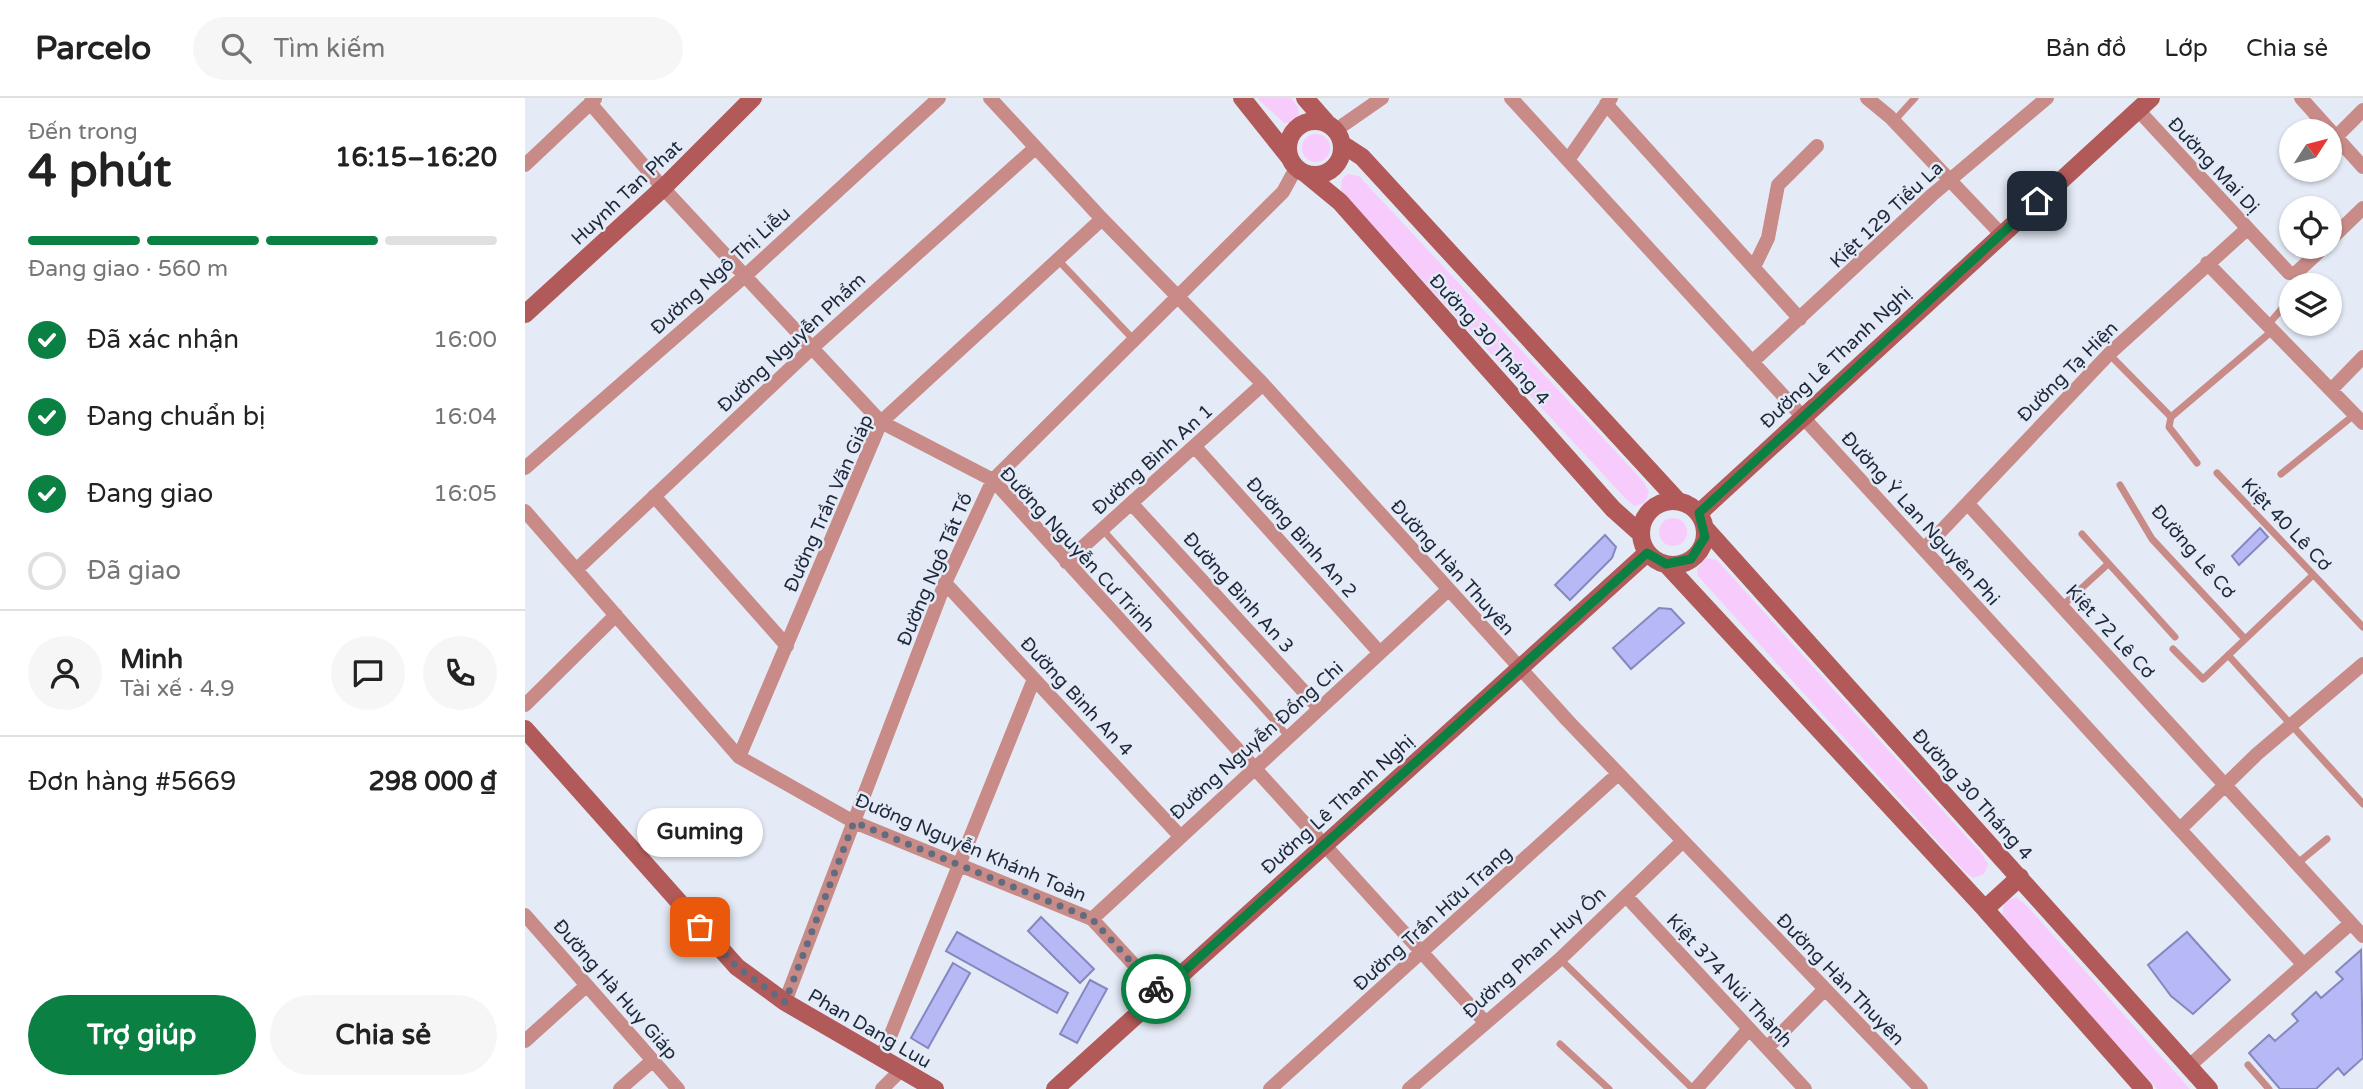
<!DOCTYPE html>
<html lang="vi">
<meta charset="utf-8">
<style>
body{margin:0;font-family:"Varela Round",sans-serif;background:#f6f6f6;color:#222;height:100vh;display:flex;flex-direction:column;font-size:26px;white-space:nowrap}
*{box-sizing:border-box;margin:0}
p{font-size:23px;color:#767676}
.icon{flex:none;width:38px;height:38px;fill:none;stroke:currentColor;stroke-width:2;stroke-linecap:round;stroke-linejoin:round}
.map{position:relative;flex:1;overflow:hidden}
.side{display:flex;flex-direction:column;background:#fff;width:525px}
.side>*{flex:none}
.needle{width:46px;rotate:54deg}
.tools{position:absolute;left:1754px;top:21px;display:grid;gap:14px}
.tools a{display:grid;place-items:center;width:63px;height:63px;border-radius:50%;background:#fff;box-shadow:0 2px 5px #0004;font-size:35px}
.pin{position:absolute;display:grid;place-items:center;width:60px;height:60px;color:#fff;margin:-30px;border-radius:14px;box-shadow:0 4px 10px #0006}
.courier{position:absolute;display:grid;place-items:center;width:70px;height:70px;margin:-35px;border:5px solid #0b8043;border-radius:50%;background:#fff;color:#222;box-shadow:0 2px 9px #0007}
.bubble{position:absolute;height:49px;border-radius:24px;background:#fff;box-shadow:0 2px 5px #0004;font-size:23px;font-weight:700;line-height:49px;text-align:center}
.headline em{font-style:normal;font-weight:700}
.headline div{display:flex;flex-direction:column-reverse}
.headline{display:flex;align-items:center;justify-content:space-between;height:119px;padding:0 28px}
h1{font-size:46px;font-weight:700;line-height:52px}
.bar{display:grid;grid-template-columns:repeat(4,1fr);gap:10px 7px;align-content:center;height:84px;padding:0 28px}
.bar i{height:9px;border-radius:5px;background:#e0e0e0}
.bar .current{background:#0b8043}
.bar p{grid-column:span 4}
.line{display:flex;align-items:center;gap:18px;padding:0 28px;border-top:2px solid #e0e0e0}
.line div{flex:1}
.round{display:grid;place-items:center;flex:none;width:74px;height:74px;border-radius:37px;background:#f6f6f6}
ol{padding:0 28px;list-style:none}
li{display:flex;align-items:center;gap:21px;height:77px}
li p{margin-inline-start:auto}
li .icon{padding:7px;border-radius:50%;background:#0b8043;color:#fff;stroke-width:4}
li:last-child{color:#767676}
li i{width:38px;height:38px;border:4px solid #e0e0e0;border-radius:50%}
.button{display:flex;gap:14px;margin-top:auto;padding:14px 28px}
.button a{flex:1;height:80px;border-radius:42px;background:#0b8043;color:#fff;font-size:28px;font-weight:700;line-height:80px;text-align:center}
.button a+a{background:#f6f6f6;color:#222}
header{display:flex;align-items:center;gap:42px;box-sizing:border-box;height:98px;padding:0 35px;background:#fff;border-bottom:2px solid #e0e0e0}
header strong{font-size:33px}
nav{display:flex;gap:38px;margin-inline-start:auto;font-size:24px}
.search{width:490px;height:63px;background:#f6f6f6;display:flex;align-items:center;gap:18px;box-sizing:border-box;padding:0 24px;border-radius:38px;color:#767676;font-size:26px}
main{display:flex;flex:1;min-height:0}
.map>svg:first-child{display:block}
.green{fill:#f7ccfd}
.building{fill:#b6b9f5;stroke:#8587bf;stroke-width:2}
.lines{fill:none;stroke-linecap:round;stroke-linejoin:round}
.lane{stroke:#c88b88;stroke-width:7}
.street{stroke:#c88b88;stroke-width:14}
.secondary{stroke:#b25a59;stroke-width:18}
.done{stroke:#636c7e;stroke-width:7;stroke-dasharray:0 12.6}
.route{stroke:#0b8043;stroke-width:9}
.labels{text-anchor:middle;stroke-width:5;stroke-linejoin:round;paint-order:stroke}
.street-label{font-size:19px;fill:#1d283d;stroke:#e4ebf6}
</style>
<header>
<strong>Parcelo</strong>
<div class="search"><svg class="icon" aria-label="search" viewBox="0 0 24 24"><circle cx="10" cy="10" r="6"/><path d="M15 15l6 6"/></svg>Tìm kiếm</div>
<nav><a>Bản đồ</a><a>Lớp</a><a>Chia sẻ</a></nav>
</header>
<main>
<section class="side">
<div class="headline"><div><h1>4 phút</h1><p>Đến trong</p></div><em>16:15–16:20</em></div>
<div class="bar"><i class="current"></i><i class="current"></i><i class="current"></i><i></i><p>Đang giao · 560 m</p></div>
<ol>
<li><svg class="icon" aria-label="check" viewBox="0 0 24 24"><path d="M5 12l5 5 9-10"/></svg>Đã xác nhận<p>16:00</p></li>
<li><svg class="icon" aria-label="check" viewBox="0 0 24 24"><path d="M5 12l5 5 9-10"/></svg>Đang chuẩn bị<p>16:04</p></li>
<li><svg class="icon" aria-label="check" viewBox="0 0 24 24"><path d="M5 12l5 5 9-10"/></svg>Đang giao<p>16:05</p></li>
<li><i></i>Đã giao</li>
</ol>
<div class="line" style="height:126px"><a class="round"><svg class="icon" aria-label="person" viewBox="0 0 24 24"><circle cx="12" cy="8" r="4"/><path d="M4 21q1-7 8-7t8 7"/></svg></a><div><b>Minh</b><p>Tài xế · 4.9</p></div><a class="round"><svg class="icon" aria-label="chat" viewBox="0 0 24 24"><path d="M4 5h16v11H9l-5 4z"/></svg></a><a class="round"><svg class="icon" aria-label="phone" viewBox="0 0 24 24"><path d="M5 4h4l2 5-3 2q2 4 5 5l2-3 5 2v4C11 20 4 13 5 4z"/></svg></a></div>
<div class="line" style="height:91px"><div>Đơn hàng #5669</div><b>298 000 ₫</b></div>
<div class="button"><a>Trợ giúp</a><a>Chia sẻ</a></div>
</section>
<div class="map">
<svg width="1838" height="991" viewBox="0 0 1838 991">
<rect width="100%" height="100%" fill="#e4ebf6"/>
<path class="green" d="M732 0H766L773 9 774 18 765 25H759Z
M777 50a14 14 0 1 1 28 0a14 14 0 1 1-28 0Z
M823 76 834 78 1118 383 1124 394 1120 405 1109 408 1102 402 816 94 817 81Z
M1134 434a14 14 0 1 1 28 0a14 14 0 1 1-28 0Z
M1181 460 1192 462 1199 470 1456 755 1463 766 1459 776 1448 780 1440 774 1173 478 1172 471Z
M1491 799 1503 809 1665 991H1632L1477 818 1479 804Z"/>
<path class="building" d="M1735 430 1743 439 1714 467 1707 458Z
M1080 437 1091 449 1087 460 1045 502 1030 487Z
M1134 510 1146 511 1159 525 1106 571 1088 550Z
M516 819 569 871 555 885 503 833Z
M432 834 543 895 532 915 421 853Z
M1662 834 1705 882 1668 916 1646 898 1623 867Z
M1836 852 1838 960 1819 977 1813 970 1791 991H1755L1724 955 1744 937 1750 943 1773 923 1767 916 1791 894 1796 900 1818 881 1811 874Z
M428 865 445 875 403 950 386 940Z
M565 882 582 891 552 945 535 936Z"/>
<g class="lines">
<path class="lane" d="M1369 23 1390 0
M533 162 608 241
M1771 187V175
M1742 228 1766 200
M1584 256 1646 319 1644 329 1672 365
M1646 319 1747 233
M1692 375 1838 529
M1756 376 1829 317
M1595 387 1627 441 1720 541
M577 431 763 638
M1557 436 1650 539
M1537 508 1583 466
M1648 551 1678 581 1788 477
M1703 557 1838 706
M1774 764 1802 741
M1035 861 1168 991
M1035 946 1084 991
M1723 967 1744 991"/>
<path class="street" d="M465 0 577 121 738 286 1043 623 1396 991
M986 0 1778 866
M1342 0 1365 19 1476 136
M1776 0 1838 69
M65 5 138 90 356 324 468 382 960 924
M1081 6 1275 221
M1613 12 1764 175H1771L1799 149
M811 32 857 0
M1811 39 1838 12
M1043 62 1086 0
M0 67 70 1
M1804 143 1838 110
M1682 165 1838 325
M1229 169 1243 140 1253 87 1292 48
M1227 264 1407 97 1522 0
M1806 292 1838 259
M670 349 855 555
M0 370 221 177 414 0
M129 398 262 548
M606 405 794 610
M1443 406 1838 838
M0 413 214 659 329 724 567 821 635 895
M1399 451 1584 256 1722 131
M541 464 738 286
M52 471 288 249 510 50
M420 485 655 738
M0 607 91 517
M214 659 356 324 577 121
M1655 731 1732 656 1838 566
M1101 798 1280 991
M0 817 153 991
M567 821 923 492
M260 904 420 485 468 382 758 94 771 70
M0 943 61 888
M1242 950 1299 892
M356 961 509 581
M1664 968 1826 825
M95 991 127 963
M357 991 375 973
M745 991 1093 676
M884 991 1035 861 1157 744
M1171 991 1224 931"/>
<path class="secondary" d="M717 0 764 59
M780 0 801 24
M763 50a27 27 0 1 1 54 0a27 27 0 1 1-54 0Z
M817 46 837 59 1153 403
M781 76 815 104 1088 411 1116 436
M0 216 138 90 228 0
M1116 435a32 32 0 1 1 64 0a32 32 0 1 1-64 0Z
M1174 415 1626 0
M1180 430 1684 991
M1141 466 1460 811 1619 991
M0 631 212 869 260 904 410 991
M1460 811 1495 779
M530 991 1122 455"/>
</g>
<g class="lines">
<path class="done" d="M175 829 212 869 260 904 329 724 567 821 631 891"/>
<path class="route" d="M631 891 635 895 1122 455 1141 466 1166 461 1180 439 1174 415 1512 103"/>
</g>
<g class="labels">
<g class="street-label">
<text transform="translate(1689 67) rotate(47)" y="7">Đường Mai Dị</text>
<text transform="translate(101 94) rotate(-43)" y="7">Huynh Tan Phat</text>
<text transform="translate(1361 116) rotate(-43)" y="7">Kiệt 129 Tiểu La</text>
<text transform="translate(195 172) rotate(-42)" y="7">Đường Ngô Thị Liễu</text>
<text transform="translate(965 241) rotate(48)" y="7">Đường 30 Tháng 4</text>
<text transform="translate(266 244) rotate(-43)" y="7">Đường Nguyễn Phẩm</text>
<text transform="translate(1310 259) rotate(-43)" y="7">Đường Lê Thanh Nghị</text>
<text transform="translate(1542 273) rotate(-45)" y="7">Đường Tạ Hiện</text>
<text transform="translate(627 361) rotate(-42)" y="7">Đường Bình An 1</text>
<text transform="translate(303 405) rotate(-66)" y="7">Đường Trần Văn Giáp</text>
<text transform="translate(1396 420) rotate(48)" y="7">Đường Ỷ Lan Nguyên Phi</text>
<text transform="translate(1762 426) rotate(46)" y="7">Kiệt 40 Lê Cơ</text>
<text transform="translate(777 439) rotate(48)" y="7">Đường Bình An 2</text>
<text transform="translate(553 451) rotate(47)" y="7">Đường Nguyễn Cư Trinh</text>
<text transform="translate(1669 453) rotate(49)" y="7">Đường Lê Cơ</text>
<text transform="translate(928 469) rotate(48)" y="7">Đường Hàn Thuyên</text>
<text transform="translate(409 471) rotate(-67)" y="7">Đường Ngô Tất Tố</text>
<text transform="translate(714 494) rotate(48)" y="7">Đường Bình An 3</text>
<text transform="translate(1586 533) rotate(47)" y="7">Kiệt 72 Lê Cơ</text>
<text transform="translate(552 598) rotate(47)" y="7">Đường Bình An 4</text>
<text transform="translate(731 642) rotate(-42)" y="7">Đường Nguyễn Đổng Chi</text>
<text transform="translate(1448 696) rotate(48)" y="7">Đường 30 Tháng 4</text>
<text transform="translate(812 706) rotate(-42)" y="7">Đường Lê Thanh Nghị</text>
<text transform="translate(446 749) rotate(23)" y="7">Đường Nguyễn Khánh Toàn</text>
<text transform="translate(907 820) rotate(-42)" y="7">Đường Trần Hữu Trang</text>
<text transform="translate(1009 854) rotate(-42)" y="7">Đường Phan Huy Ôn</text>
<text transform="translate(1316 881) rotate(46)" y="7">Đường Hàn Thuyên</text>
<text transform="translate(1205 882) rotate(47)" y="7">Kiệt 374 Núi Thành</text>
<text transform="translate(91 891) rotate(49)" y="7">Đường Hà Huy Giáp</text>
<text transform="translate(345 930) rotate(30)" y="7">Phan Dang Luu</text>
</g>
</g>
</svg>
<div class="tools">
<a><svg class="needle" viewBox="-14 -14 28 28"><path d="M0-13l5 13h-10z" fill="#e53935"/><path d="M0 13l5-13h-10z" fill="#767676"/></svg></a>
<a><svg class="icon" aria-label="locate" viewBox="0 0 24 24"><circle cx="12" cy="12" r="6"/><path d="M12 2v4M12 18v4M2 12h4M18 12h4"/></svg></a>
<a><svg class="icon" aria-label="layers" viewBox="0 0 24 24"><path d="M12 4l9 5-9 5-9-5zM3 14l9 5 9-5"/></svg></a>
</div>
<div class="pin" style="left:175px;top:829px;background:#ea580c"><svg class="icon" aria-label="bag" viewBox="0 0 24 24"><path d="M5 8h14l-1 12H6zM9 8a3 3 0 0 1 6 0"/></svg></div>
<div class="pin" style="left:1512px;top:103px;background:#1f2937"><svg class="icon" aria-label="home" viewBox="0 0 24 24"><path d="M3 11l9-7 9 7M6 9v11h12V9"/></svg></div>
<div class="courier" style="left:631px;top:891px"><svg class="icon" aria-label="bike" viewBox="0 0 24 24"><circle cx="6" cy="16" r="4"/><circle cx="18" cy="16" r="4"/><path d="M6 16l4-8h5l3 8M10 8l3 8H6M13 5h3"/></svg></div>
<div class="bubble" style="left:112px;top:710px;width:126px">Guming</div>
</div>
</main>
